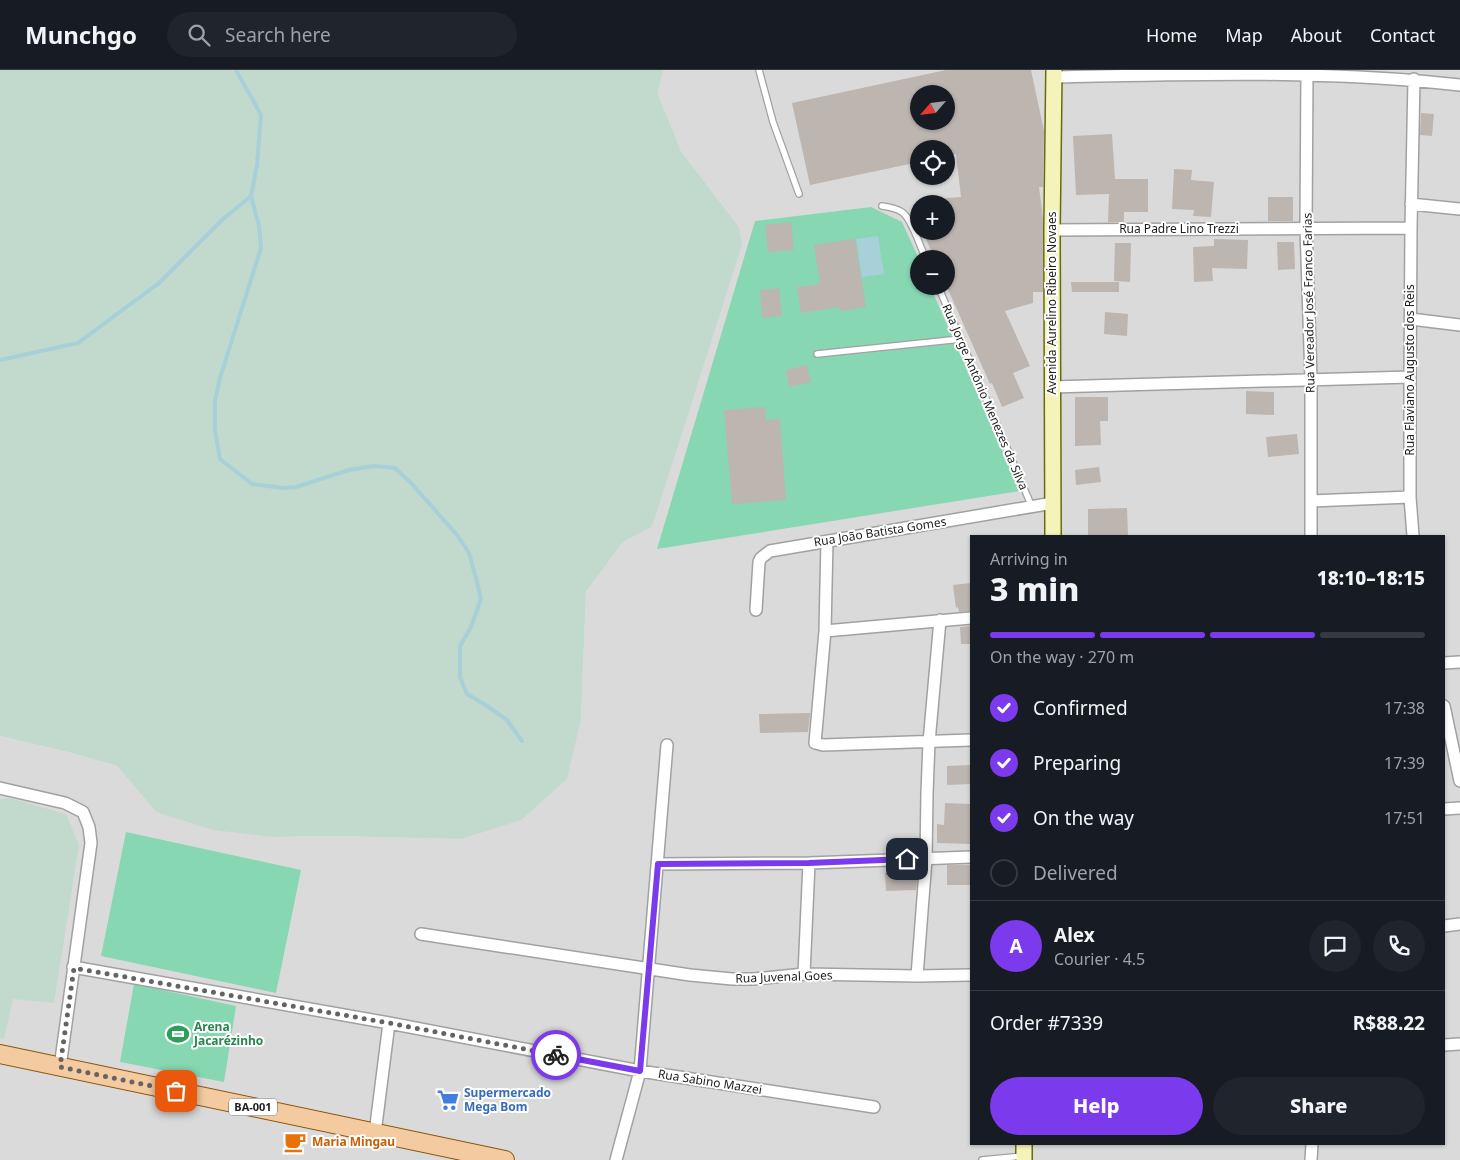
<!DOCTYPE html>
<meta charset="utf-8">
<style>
body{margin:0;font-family:"Noto Sans",sans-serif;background:#20242c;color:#f1f3f6;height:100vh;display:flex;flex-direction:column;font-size:19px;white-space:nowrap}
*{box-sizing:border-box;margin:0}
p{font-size:16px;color:#9ea1a6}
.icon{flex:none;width:28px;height:28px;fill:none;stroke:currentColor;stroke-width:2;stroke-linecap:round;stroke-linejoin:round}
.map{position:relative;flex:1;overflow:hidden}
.sheet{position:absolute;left:970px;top:465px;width:475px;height:610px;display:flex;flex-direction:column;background:#171b24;border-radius:0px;box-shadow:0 1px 4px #0004}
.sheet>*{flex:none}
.needle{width:32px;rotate:242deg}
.fabs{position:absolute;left:910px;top:15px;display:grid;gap:10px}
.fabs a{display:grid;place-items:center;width:45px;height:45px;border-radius:50%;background:#171b24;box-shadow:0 1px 4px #0004;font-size:25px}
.pin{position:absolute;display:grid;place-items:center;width:42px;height:42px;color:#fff;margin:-21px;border-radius:10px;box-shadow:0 2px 8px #0006}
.courier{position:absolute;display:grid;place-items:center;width:50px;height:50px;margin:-25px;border:4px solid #7c3aed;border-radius:50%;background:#fff;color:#222;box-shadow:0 1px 6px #0007}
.summary em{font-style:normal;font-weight:800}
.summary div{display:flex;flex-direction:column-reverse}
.summary{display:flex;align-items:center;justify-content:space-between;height:85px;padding:0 20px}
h1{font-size:32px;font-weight:800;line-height:38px}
.bar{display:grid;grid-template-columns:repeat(4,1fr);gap:8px 5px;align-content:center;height:60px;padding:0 20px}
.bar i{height:6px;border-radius:4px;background:#363941}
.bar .current{background:#7c3aed}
.bar p{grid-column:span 4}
.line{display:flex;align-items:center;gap:12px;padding:0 20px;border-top:1px solid #363941}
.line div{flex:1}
.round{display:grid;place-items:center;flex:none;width:52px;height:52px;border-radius:26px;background:#20242c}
ol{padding:0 20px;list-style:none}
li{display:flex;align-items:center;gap:15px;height:55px}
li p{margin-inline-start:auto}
li .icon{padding:5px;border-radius:50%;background:#7c3aed;color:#fff;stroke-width:4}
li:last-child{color:#9ea1a6}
li i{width:28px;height:28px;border:2px solid #363941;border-radius:50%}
.action{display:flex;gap:10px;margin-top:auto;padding:10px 20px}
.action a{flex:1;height:58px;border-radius:30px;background:#7c3aed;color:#fff;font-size:20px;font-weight:800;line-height:58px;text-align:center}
.action a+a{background:#20242c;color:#f1f3f6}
header{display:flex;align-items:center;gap:30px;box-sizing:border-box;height:70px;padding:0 25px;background:#171b24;border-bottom:1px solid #363941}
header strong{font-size:24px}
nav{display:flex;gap:28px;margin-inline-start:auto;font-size:18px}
.search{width:350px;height:45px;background:#20242c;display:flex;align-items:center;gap:12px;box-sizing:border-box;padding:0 18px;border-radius:28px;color:#9ea1a6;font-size:19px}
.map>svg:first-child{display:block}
.residential{fill:#dbdada;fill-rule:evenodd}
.wetland{fill:#c1dacd}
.pitch{fill:#87d7b2}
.water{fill:#a7d0d8}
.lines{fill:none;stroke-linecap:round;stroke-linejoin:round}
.stream{stroke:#a7d0d8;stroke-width:4}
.building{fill:#bdb5b0;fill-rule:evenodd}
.lane-casing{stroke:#a1a1a1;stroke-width:8}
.street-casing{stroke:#a1a1a1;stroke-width:14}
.secondary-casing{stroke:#686b0d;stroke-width:18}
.primary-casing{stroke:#8a560b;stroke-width:20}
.lane{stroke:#fff;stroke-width:5.5}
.street{stroke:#fff;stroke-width:11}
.secondary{stroke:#f4f3ba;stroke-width:15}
.primary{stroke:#f4caa1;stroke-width:18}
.done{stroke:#666462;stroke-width:5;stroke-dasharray:0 9}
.route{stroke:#7c3aed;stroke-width:6}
.labels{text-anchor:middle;stroke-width:4;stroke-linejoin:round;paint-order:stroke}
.shield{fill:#fff;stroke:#616161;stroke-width:1}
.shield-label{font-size:11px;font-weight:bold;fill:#1d1d1d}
.street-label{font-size:12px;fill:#1d1d1d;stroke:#fff}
.leisure-label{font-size:12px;font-weight:bold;fill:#27864d;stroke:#fff;text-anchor:start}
.shop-label{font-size:12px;font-weight:bold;fill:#366cbe;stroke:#fff;text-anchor:start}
.food-label{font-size:12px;font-weight:bold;fill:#c56008;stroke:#fff;text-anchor:start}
</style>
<header>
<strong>Munchgo</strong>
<div class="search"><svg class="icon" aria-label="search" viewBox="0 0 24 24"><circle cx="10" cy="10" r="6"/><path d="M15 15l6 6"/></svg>Search here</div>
<nav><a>Home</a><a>Map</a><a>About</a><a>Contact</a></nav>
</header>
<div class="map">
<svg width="1460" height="1090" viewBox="0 0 1460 1090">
<rect width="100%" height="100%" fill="#ede9e3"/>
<path class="residential" d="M663 0H1460V1090H0V666L68 682 117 696 156 742 272 767 333 766 461 769 581 649 586 522 623 472 652 457 739 157 681 81 658 24ZM919 24H946V51H919ZM919 79H946V106H919ZM919 134H946V161H919ZM919 189H946V216H919ZM971 466H1444V1074H971Z"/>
<path class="wetland" d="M0 0H663L658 24 681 81 739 157 742 175 652 457 623 472 586 522 581 649 567 709 521 750 461 769 333 766 272 767 213 760 156 742 117 696 68 682 0 666Z
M9 728 66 744 79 775 54 933 13 929 4 969 0 968V729Z"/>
<path class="pitch" d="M871 137 902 152 919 189V216H930L1020 421 657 479 755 151Z
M126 762 301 800 276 923 101 886Z
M134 914 236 936 224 1012 120 992Z"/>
<path class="water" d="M878 166 884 204 862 207 856 169Z"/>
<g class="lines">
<path class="stream" d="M251 126 259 156 261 178 220 308 215 331V360L220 389 252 414 283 418 296 417 349 400 374 396 395 398 411 413 457 465 469 483 476 508 481 529 471 557 460 576V607L467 624 487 636 507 650 522 671
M0 290 78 273 159 213 222 150 251 126 257 95 261 45 236 0"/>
</g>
<path class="building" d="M946 0H1031L1044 61 1043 117H1039L1043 148V222H1033V233L1005 241 1030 296 1013 303 1024 328 1002 337 992 313 990 314 946 215V189H935L922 161H946V128L961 127 956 84 946 86V79H919V92L810 115 792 33ZM919 24H946V51H919Z
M1421 43 1434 44 1432 66 1420 65Z
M1112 64 1115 109H1148V142H1124V152H1108L1109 124 1076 125 1073 66Z
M1174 99 1192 100 1191 110 1214 112 1211 147 1193 146 1194 140 1172 139Z
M1268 127H1293V151H1268Z
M791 152 794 180 768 182 765 155Z
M855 169 866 237 840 241 839 237 801 243 797 217 820 214 814 175Z
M1214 169 1248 170 1247 199 1212 198 1213 211 1194 212 1193 177 1214 176Z
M1277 172H1294L1295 199 1278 200Z
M1115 173H1131L1130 212 1114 211Z
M1071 212H1119V222H1072Z
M779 218 782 246 762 248 760 220Z
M1105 242 1128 244 1127 266 1104 264Z
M807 295 811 312 789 317 786 300Z
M1246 321 1274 322V345L1246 344Z
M1075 327H1108V351H1100L1101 375 1075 376Z
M765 337 766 350 780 349 786 430 732 434 724 340Z
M1297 364 1299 384 1268 387 1266 367Z
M1099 397 1101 412 1076 415 1075 400Z
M1127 438 1128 466H1088V439Z
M971 513V541L959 542 958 537 956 538 953 515Z
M971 556V574H961L960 557Z
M810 643 808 662 760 663 759 644Z
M971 695V714L947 715V696Z
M945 733 971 734V774L937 773V754L944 755Z
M947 795H971V815H947Z
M918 801 916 820 886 821 885 803Z"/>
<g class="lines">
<g class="lane-casing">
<path id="lane" d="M759 0 773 52 799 124
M882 136C889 137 896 138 902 142 912 149 920 177 926 189
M938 216 1032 437
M817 284 961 269
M982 1090 1022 1086"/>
</g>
<g class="street-casing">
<path id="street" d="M1307 0 1306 158 1311 309V466
M1054 7C1189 4 1325 0 1460 15
M1411 134 1460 139
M1052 160 1411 158
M1411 249 1460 255
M1052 317 1410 307
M1311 431 1410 427
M1413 466 1410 427V307L1411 158 1414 9
M827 471 825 561 815 673 823 675 971 670
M756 540 759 492 761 488 770 481 1053 433
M825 561 971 548
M1444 593 1460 592
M1444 636 1460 711
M0 718 65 733 83 742 89 757 91 773 60 997
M1444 739 1460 738
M658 794 809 793 971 787
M1444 856 1460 854
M421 864 690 905 732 909H754L804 904 917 906 971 905
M73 897 389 953 640 1001 874 1037
M804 904 809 793
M917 906 926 789 927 723 929 672 940 550
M1444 975 1460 974
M375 1063 389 953
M616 1090 640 1001 667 675
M1311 1090 1312 1074"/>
</g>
<g class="secondary-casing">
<path id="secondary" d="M1053 466 1052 160 1054 0
M1024 1090V1074"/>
</g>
<g class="primary-casing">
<path id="primary" d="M0 984 505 1090"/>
</g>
<use href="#lane" class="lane"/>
<use href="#street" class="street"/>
<use href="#secondary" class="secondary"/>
<use href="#primary" class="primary"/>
</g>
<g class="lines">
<path class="done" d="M176 1021 60 997 74 898 389 953 556 985"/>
<path class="route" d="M556 985 640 1001 658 794 809 793 907 789"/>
</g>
<defs>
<g id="stadium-bare" transform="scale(1.725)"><path d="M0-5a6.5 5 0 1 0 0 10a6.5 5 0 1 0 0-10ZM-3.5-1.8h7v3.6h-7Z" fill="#2e9e5b" stroke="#fff" stroke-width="2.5" paint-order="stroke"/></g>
<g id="supermarket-bare" transform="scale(1.725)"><path d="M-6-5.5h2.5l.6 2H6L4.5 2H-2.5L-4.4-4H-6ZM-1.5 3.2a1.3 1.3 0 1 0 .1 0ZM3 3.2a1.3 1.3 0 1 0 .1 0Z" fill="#3f7fe0" stroke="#fff" stroke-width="2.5" paint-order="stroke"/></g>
<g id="cafe-bare" transform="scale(1.725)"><path d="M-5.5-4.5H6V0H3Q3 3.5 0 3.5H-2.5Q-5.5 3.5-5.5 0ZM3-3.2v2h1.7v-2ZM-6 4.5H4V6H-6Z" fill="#e8710a" stroke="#fff" stroke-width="2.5" paint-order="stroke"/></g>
</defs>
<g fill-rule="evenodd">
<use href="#stadium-bare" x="178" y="964"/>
<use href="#supermarket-bare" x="448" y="1030"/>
<use href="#cafe-bare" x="295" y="1072"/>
</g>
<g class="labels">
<rect class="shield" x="229" y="1028.5" width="48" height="17" rx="4"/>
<g class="shield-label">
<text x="253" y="1041">BA-001</text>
</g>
<g class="street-label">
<text x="1179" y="163">Rua Padre Lino Trezzi</text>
<text transform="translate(1052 233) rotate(-90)" y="4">Avenida Aurelino Ribeiro Novaes</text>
<text transform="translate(1309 233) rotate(-91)" y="4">Rua Vereador José Franco Farias</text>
<text transform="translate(1410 300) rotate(-90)" y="4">Rua Flaviano Augusto dos Reis</text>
<text transform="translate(985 327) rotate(67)" y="4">Rua Jorge Antônio Menezes da Silva</text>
<text transform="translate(880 462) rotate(-9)" y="4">Rua João Batista Gomes</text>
<text transform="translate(784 907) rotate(-2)" y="4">Rua Juvenal Goes</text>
<text transform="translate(710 1012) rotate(9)" y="4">Rua Sabino Mazzei</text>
</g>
<g class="leisure-label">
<text x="194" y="961">Arena<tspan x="194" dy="14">Jacarézinho</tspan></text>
</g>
<g class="shop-label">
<text x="464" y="1027">Supermercado<tspan x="464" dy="14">Mega Bom</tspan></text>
</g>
<g class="food-label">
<text x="312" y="1076">Maria Mingau</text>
</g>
</g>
</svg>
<div class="fabs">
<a><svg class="needle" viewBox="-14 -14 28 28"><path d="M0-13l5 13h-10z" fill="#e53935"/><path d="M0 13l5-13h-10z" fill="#9ea1a6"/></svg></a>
<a><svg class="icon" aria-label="locate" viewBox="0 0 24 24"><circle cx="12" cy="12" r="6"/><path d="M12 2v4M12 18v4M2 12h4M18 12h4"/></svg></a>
<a>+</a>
<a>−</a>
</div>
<div class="pin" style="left:176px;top:1021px;background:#ea580c"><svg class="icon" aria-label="bag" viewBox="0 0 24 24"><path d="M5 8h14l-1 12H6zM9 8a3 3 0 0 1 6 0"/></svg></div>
<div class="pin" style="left:907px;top:789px;background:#1f2937"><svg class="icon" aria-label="home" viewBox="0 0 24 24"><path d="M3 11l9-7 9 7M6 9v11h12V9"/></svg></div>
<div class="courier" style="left:556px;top:985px"><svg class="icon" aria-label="bike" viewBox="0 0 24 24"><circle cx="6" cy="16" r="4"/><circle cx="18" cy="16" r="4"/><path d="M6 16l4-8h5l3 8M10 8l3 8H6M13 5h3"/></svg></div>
<section class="sheet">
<div class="summary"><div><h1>3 min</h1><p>Arriving in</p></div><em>18:10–18:15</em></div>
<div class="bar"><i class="current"></i><i class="current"></i><i class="current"></i><i></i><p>On the way · 270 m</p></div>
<ol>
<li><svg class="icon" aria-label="check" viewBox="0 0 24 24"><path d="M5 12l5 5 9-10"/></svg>Confirmed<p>17:38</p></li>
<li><svg class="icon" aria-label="check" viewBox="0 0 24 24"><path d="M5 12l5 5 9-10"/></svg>Preparing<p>17:39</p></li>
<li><svg class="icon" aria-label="check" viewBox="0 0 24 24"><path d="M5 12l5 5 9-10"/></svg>On the way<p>17:51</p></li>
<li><i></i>Delivered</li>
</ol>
<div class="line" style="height:90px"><b class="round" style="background:#7c3aed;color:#fff">A</b><div><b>Alex</b><p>Courier · 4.5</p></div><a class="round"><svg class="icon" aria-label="chat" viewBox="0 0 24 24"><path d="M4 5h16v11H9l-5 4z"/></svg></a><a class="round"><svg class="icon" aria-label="phone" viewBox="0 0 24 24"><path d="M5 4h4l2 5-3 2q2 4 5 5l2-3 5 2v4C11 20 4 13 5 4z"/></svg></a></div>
<div class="line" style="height:65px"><div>Order #7339</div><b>R$88.22</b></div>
<div class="action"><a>Help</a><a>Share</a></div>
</section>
</div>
